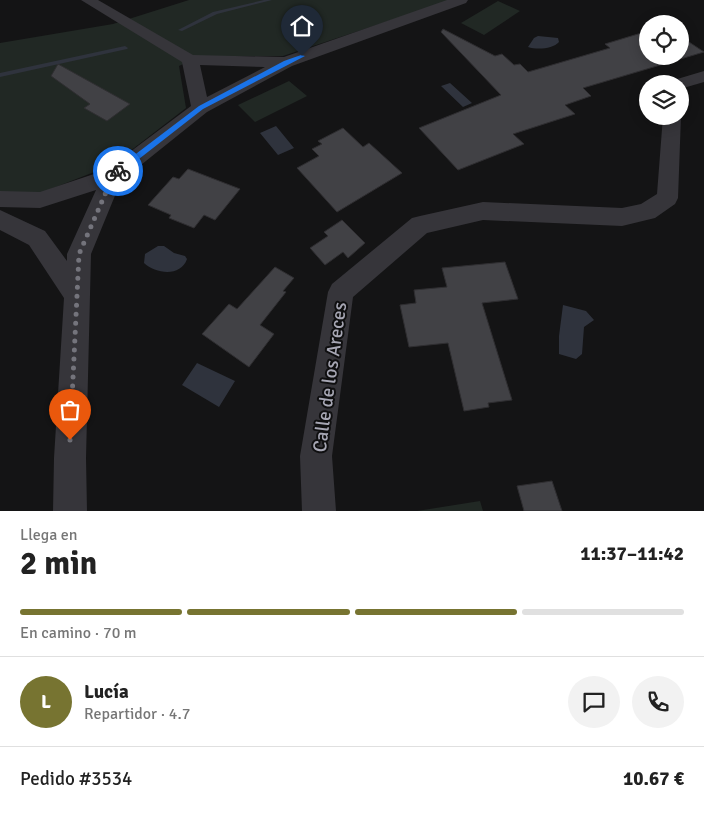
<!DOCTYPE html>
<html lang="es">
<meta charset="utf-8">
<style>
body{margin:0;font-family:Signika,sans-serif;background:#f2f2f2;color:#222;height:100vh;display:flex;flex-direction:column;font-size:19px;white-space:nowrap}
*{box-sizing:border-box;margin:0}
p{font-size:16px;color:#767676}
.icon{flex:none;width:28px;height:28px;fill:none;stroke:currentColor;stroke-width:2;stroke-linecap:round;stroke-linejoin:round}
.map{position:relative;height:511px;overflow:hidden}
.side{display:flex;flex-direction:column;background:#fff;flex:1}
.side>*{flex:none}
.buttons{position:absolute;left:639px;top:15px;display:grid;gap:10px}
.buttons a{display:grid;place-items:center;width:50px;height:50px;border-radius:50%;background:#fff;box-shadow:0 2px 12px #0003;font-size:25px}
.pin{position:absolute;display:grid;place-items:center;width:42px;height:42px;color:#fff;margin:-51px -21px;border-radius:50% 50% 50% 0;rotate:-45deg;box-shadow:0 0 5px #0007}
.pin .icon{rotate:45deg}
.courier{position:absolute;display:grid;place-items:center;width:50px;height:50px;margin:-25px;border:4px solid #1a73e8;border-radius:50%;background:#fff;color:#222;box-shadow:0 1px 6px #0007}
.headline em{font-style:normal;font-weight:700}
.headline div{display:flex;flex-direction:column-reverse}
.headline{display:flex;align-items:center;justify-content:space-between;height:85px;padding:0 20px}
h1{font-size:32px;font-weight:700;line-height:38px}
.bar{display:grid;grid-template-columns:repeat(4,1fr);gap:8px 5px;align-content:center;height:60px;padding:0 20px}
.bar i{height:6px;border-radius:4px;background:#e0e0e0}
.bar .selected{background:#777431}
.bar p{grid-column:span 4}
.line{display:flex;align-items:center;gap:12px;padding:0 20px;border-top:1px solid #e0e0e0}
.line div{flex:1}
.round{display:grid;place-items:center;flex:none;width:52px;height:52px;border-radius:26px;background:#f2f2f2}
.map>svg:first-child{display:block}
.green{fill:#212824}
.water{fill:#2f333d}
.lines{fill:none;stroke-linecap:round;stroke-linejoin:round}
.stream{fill:#2f333d;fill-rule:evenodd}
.building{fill:#414145;stroke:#2f2e31}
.street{fill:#36353a;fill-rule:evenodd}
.route{fill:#1a73e8}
.done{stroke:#74747c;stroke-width:5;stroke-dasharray:0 9}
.labels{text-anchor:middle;stroke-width:4;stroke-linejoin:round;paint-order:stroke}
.street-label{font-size:19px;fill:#a7a7b4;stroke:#0f0f10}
</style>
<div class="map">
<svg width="704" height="511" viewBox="0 0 704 511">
<rect width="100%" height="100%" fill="#141415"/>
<path class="green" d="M189 0H452L283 56H200L179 66 186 108 112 165 38 194 0 193V43L113 24Z
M498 1 520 11 484 35 461 23Z
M289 81 307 96 255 122 238 105Z
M480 501 483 511H417Z"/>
<path class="water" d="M538 36 558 38 559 42C553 49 537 50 528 47L534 38Z
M450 83 472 103 463 107 441 86Z
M276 126 294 148 278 155 260 133Z
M158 246H164L174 253 185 256 187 259C181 277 156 274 144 263L145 254Z
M563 305 586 311 594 320 584 327 582 354 576 359 559 354V336Z
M197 363 235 381 219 407 182 385Z"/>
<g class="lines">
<path class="stream" d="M264 0H272L217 14 182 31 178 30 213 12Z
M125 46 128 48 127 49 0 77V73Z"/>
</g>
<path class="building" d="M443 29 495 56 502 54 514 65 520 64 528 72 610 48 605 44 648 31V56H680V36L704 52 583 88 591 96 565 105 575 114 513 134 524 144 458 170 419 128 501 95 441 32Z
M58 64 130 104 107 121 84 108 90 104 51 76Z
M343 128 363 147 369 143 402 173 337 212 297 168 319 156 312 149 322 144 318 141Z
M188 169 240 189 215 220 204 215 194 228 169 218 171 215 148 205 173 177 179 179Z
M342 220 365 243 348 258 343 252 325 265 310 248 328 236 324 232Z
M505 262 518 299 482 303 512 400 488 403 489 407 464 411 448 343 409 347 400 305 416 303 414 290 447 287 442 268Z
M275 267 294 278 283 291 286 292 260 325 274 334 249 367 202 334 229 304 237 309Z
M552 481 562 511H524L517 486Z"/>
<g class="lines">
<path class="street" d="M81 0H98L193 55 284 57 447 0H468L466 3 292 66 207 112 121 181 91 254 86 458 87 511H53L54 458 64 298 29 245 0 230V210L45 231 67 261V254L96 190 40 208 0 207V191L40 192 106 170 191 106 182 62ZM200 65 265 67 207 97Z
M704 71V82L680 89V84H671L674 80Z
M680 114 681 116 678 198 675 204 655 218 622 226 483 220 427 233 353 297 332 456 336 511H302L300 456 328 292 332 284 412 218 420 216 483 202 622 208 641 204 657 194 663 116H680Z"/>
</g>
<path class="route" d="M301 55 305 56 203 109 121 173H116V169L199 106 284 61Z"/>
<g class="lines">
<path class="done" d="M70 440 79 254 113 176 118 171"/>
</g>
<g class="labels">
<g class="street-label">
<text transform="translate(329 377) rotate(-82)" y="7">Calle de los Areces</text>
</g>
</g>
</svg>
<div class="buttons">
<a><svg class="icon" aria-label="locate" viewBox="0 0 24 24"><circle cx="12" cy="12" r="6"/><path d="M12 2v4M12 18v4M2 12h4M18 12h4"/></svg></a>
<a><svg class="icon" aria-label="layers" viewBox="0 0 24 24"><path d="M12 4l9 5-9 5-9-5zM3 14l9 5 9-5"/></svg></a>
</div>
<div class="pin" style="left:70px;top:440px;background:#ea580c"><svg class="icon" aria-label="bag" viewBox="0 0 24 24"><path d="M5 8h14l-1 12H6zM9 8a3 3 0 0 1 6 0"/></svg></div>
<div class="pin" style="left:302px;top:56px;background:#1f2937"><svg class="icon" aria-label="home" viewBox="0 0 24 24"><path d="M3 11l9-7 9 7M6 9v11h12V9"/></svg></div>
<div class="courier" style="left:118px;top:171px"><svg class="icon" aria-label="bike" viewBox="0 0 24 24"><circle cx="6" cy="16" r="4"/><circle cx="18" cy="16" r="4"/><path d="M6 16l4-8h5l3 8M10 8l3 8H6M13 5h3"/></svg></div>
</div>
<section class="side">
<div class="headline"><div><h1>2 min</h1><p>Llega en</p></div><em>11:37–11:42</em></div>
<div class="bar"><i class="selected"></i><i class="selected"></i><i class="selected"></i><i></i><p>En camino · 70 m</p></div>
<div class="line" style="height:90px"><b class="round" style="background:#777431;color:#fff">L</b><div><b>Lucía</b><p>Repartidor · 4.7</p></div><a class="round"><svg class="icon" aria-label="chat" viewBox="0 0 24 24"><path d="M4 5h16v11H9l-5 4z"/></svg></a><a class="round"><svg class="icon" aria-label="phone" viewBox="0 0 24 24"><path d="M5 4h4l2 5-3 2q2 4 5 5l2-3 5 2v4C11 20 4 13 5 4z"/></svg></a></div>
<div class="line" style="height:65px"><div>Pedido #3534</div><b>10.67 €</b></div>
</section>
